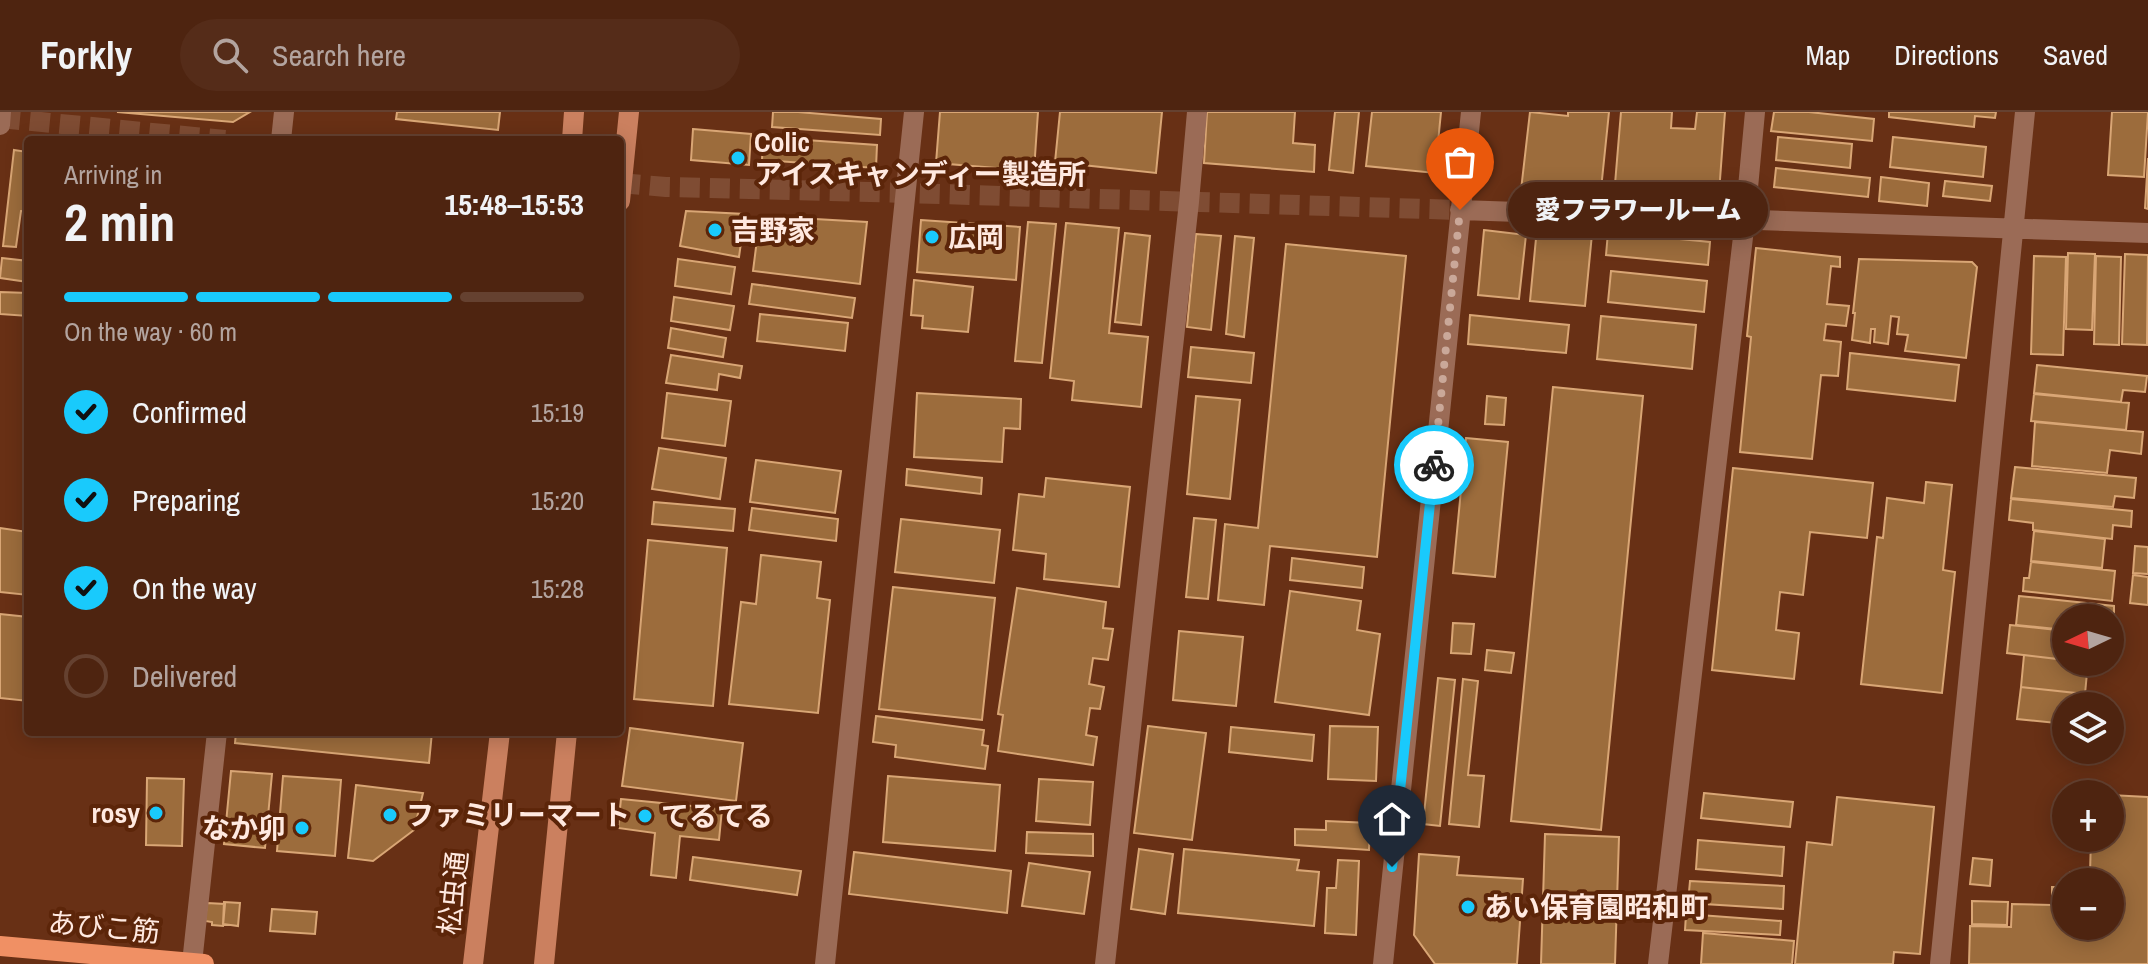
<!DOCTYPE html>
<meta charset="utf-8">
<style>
body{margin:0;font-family:"Archivo Narrow","Noto Sans JP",sans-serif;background:#552c19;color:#f1f3f6;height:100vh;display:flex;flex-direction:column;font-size:30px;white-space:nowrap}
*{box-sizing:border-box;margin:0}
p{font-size:26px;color:#b3a49f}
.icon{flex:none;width:44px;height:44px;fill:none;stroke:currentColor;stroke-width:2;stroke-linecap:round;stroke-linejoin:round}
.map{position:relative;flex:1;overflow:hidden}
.drawer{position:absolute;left:24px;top:24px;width:600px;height:600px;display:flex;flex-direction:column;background:#4e2410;border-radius:8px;box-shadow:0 4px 20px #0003,0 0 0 2px #654130}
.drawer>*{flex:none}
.needle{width:52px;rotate:265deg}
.fabs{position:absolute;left:2052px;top:492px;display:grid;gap:16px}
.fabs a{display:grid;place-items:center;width:72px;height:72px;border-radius:50%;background:#4e2410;box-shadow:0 4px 20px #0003,0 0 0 2px #654130;font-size:40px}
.pin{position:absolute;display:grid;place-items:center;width:68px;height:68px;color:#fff;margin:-82px -34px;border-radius:50% 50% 50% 0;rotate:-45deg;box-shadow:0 0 8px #0007}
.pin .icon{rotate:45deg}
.courier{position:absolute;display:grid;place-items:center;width:80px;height:80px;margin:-40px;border:6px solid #19cafc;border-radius:50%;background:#fff;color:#222;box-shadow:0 2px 10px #0007}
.bubble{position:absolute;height:56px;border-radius:28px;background:#4e2410;box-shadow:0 4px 20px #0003,0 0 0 2px #654130;font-size:26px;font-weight:800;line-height:56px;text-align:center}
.headline em{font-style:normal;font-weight:800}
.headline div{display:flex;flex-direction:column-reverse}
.headline{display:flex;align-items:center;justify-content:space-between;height:136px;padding:0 40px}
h1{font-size:52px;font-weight:800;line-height:60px}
.bar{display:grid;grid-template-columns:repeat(4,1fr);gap:12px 8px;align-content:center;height:96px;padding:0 40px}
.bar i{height:10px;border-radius:6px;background:#654130}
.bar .on{background:#19cafc}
.bar p{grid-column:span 4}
ol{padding:0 40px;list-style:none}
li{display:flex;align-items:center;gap:24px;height:88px}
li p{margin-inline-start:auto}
li .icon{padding:8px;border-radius:50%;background:#19cafc;color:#111;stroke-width:4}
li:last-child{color:#b3a49f}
li i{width:44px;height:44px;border:4px solid #654130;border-radius:50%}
header{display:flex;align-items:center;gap:48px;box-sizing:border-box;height:112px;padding:0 40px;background:#4e2410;border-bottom:2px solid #654130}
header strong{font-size:38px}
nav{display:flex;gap:44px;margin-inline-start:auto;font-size:28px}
.search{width:560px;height:72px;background:#552c19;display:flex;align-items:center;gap:20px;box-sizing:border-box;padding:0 28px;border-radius:44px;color:#b3a49f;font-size:30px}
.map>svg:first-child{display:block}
.building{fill:#9c6c3c;stroke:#d9a675;stroke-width:2}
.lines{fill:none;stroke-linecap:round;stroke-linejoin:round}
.street-tunnel{stroke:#7f4c33;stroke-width:20;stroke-dasharray:20 10;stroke-linecap:butt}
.street{stroke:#9b6b56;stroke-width:20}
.secondary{stroke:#cb805f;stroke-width:20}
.primary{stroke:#f09064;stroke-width:20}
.done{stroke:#caa899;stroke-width:8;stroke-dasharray:0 14.4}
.route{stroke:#19cafc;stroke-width:10}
.poi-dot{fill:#19cafc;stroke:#5c2509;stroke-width:3}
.labels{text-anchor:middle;stroke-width:8;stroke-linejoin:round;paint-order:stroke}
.poi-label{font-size:28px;font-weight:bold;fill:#ffe9e0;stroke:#5c2509;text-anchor:start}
.street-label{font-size:28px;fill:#ffe9e0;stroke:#5c2509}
</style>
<header>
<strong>Forkly</strong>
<div class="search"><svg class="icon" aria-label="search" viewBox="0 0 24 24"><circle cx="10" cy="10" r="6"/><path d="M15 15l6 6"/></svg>Search here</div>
<nav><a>Map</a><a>Directions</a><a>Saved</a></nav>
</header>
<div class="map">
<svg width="2148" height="852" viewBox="0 0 2148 852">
<rect width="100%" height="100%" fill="#683015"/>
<path class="building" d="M117 0H250L233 10Z
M397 0H500L498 18 396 7Z
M773 0H798L881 7 880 23 772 15Z
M940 0H1038L1034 59 936 51Z
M1060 0H1162L1156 61 1055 50Z
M1207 0H1295L1293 31 1315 33 1314 60 1204 51Z
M1335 0H1359L1353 61 1329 58Z
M1372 0H1441L1435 61 1366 54Z
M1530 0 1568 4V0H1609L1600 87 1521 78Z
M1621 0H1672L1671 16 1695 17 1697 0H1725L1719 81 1615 72Z
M1774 0H1809L1874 7 1872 29 1771 19Z
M1889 0H1996L1995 6 1975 4 1974 15 1889 5Z
M2112 0H2148L2144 65 2108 63Z
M693 17 751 22 749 53 691 48Z
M763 25 877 33 876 56 762 48Z
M1778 25 1852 32 1850 56 1776 48Z
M1893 25 1986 35 1983 65 1890 55Z
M14 38 28 40V99H21L16 135 3 134Z
M2148 46V97L2145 96Z
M1776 56 1870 66 1868 85 1774 75Z
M1881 65 1929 71 1927 94 1879 89Z
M1945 69 1992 74 1990 89 1943 84Z
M686 99 745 102 739 145 680 134Z
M760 104 867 110 860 172 753 159Z
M921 108 1020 115 1016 168 917 160Z
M1028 110 1056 112 1042 251 1015 249Z
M1066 111 1119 116 1109 221 1148 225 1141 295 1072 288 1074 269 1050 266Z
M1537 116 1592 122 1585 194 1530 189Z
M1484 118 1526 123 1519 187 1478 183Z
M1608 120 1710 130 1708 153 1606 143Z
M1125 121 1150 124 1141 213 1115 210Z
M1196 122 1221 124 1211 218 1187 215Z
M1235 124 1254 126 1244 225 1226 222Z
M1286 132 1406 144 1377 445 1270 434 1264 493 1218 488 1225 412 1258 416Z
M1756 136 1840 145V155L1831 154 1827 192 1849 194 1846 214 1826 212 1824 228 1841 230 1838 264 1821 263 1812 347 1740 340 1751 225 1747 224Z
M2068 141 2095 142 2092 218 2066 217Z
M2125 142 2148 143 2147 233 2122 232Z
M2034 144 2066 145 2063 243 2031 242Z
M2096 144 2121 145 2119 233 2094 232Z
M2 146 28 149V170L0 166Z
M678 147 735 155 731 182 675 174Z
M1859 147 1972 150 1977 155 1966 246 1905 239 1908 223 1897 222 1899 205 1891 204 1888 232 1874 230 1875 217H1871L1870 231 1852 228 1855 201H1853Z
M1611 159 1707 169 1704 200 1608 190Z
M914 168 973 175 968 220 922 216 923 204 911 203Z
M752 172 855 186 852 206 749 192Z
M0 180 28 181V204L0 202Z
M674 185 734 194 730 218 671 209Z
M760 202 848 211 845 239 757 229Z
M1470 203 1569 213 1566 241 1468 232Z
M1601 204 1696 213 1692 257 1597 247Z
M671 216 726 226 723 245 668 236Z
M1191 235 1254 241 1251 271 1188 265Z
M1850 241 1959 253 1955 289 1847 277Z
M671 243 742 254 740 266 719 262 717 278 666 271Z
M2037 253 2147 264 2145 280 2123 278 2121 290 2034 281Z
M1553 275 1643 284 1601 718 1511 709Z
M667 281 731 289 725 334 662 326Z
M917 281 1021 287 1020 317 1004 316 1002 350 914 345Z
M2034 282 2129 291 2126 318 2031 309Z
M1196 284 1240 288 1230 387 1187 382Z
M1487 284 1506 286 1504 313 1485 312Z
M2035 310 2143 320 2141 342 2110 338 2107 361 2032 354Z
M1466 326 1508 330 1495 465 1453 461Z
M659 336 726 346 720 387 652 377Z
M756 348 841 359 835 401 750 390Z
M2015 355 2136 366 2134 386 2115 384 2113 395 2011 386Z
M1733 356 1873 371 1867 426 1810 420 1803 483 1780 480 1776 518 1799 521 1794 567 1712 558Z
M907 357 982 366 981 382 906 373Z
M1046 366 1130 375 1119 475 1044 467 1046 442 1013 438 1019 382 1044 385Z
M1926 370 1952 373 1943 458 1955 460 1942 581 1861 572 1877 425 1883 426 1887 386 1924 391Z
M2011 387 2132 399 2131 415 2113 413 2112 427 2033 418V411L2009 408Z
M654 390 735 397 733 419 652 412Z
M752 396 838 407 836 429 749 418Z
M1194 406 1216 408 1208 487 1186 485Z
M901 407 1000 418 994 471 895 460Z
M0 416 28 420V483L0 480Z
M2034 419 2105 427 2102 456 2031 449Z
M648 428 727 436 713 594 634 587Z
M2135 434 2148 435V462L2133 461Z
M761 443 821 450 817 486 830 488 818 601 729 592 741 490 756 492Z
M1292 446 1364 455 1362 476 1290 468Z
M2031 450 2115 459 2112 489 2023 479 2024 466H2029Z
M2133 463 2148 465V493L2130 491Z
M893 475 995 486 982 608 879 597Z
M1017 476 1106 490 1103 516 1113 517 1108 548 1093 546 1089 572 1104 575 1100 597 1090 596 1086 623 1097 625 1093 653 998 639 1003 603 998 602Z
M1290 479 1361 489 1357 518 1380 522 1369 603 1275 590Z
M2019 484 2114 494V505L2066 506V518L2016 513Z
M0 502 28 505V589L0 586Z
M1453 511 1474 512 1471 542 1451 541Z
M2010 513 2066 519V548L2007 541Z
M1179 519 1243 525 1236 594 1173 588Z
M1487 538 1514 541 1511 561 1485 558Z
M2024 543 2066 548V550H2088L2085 582 2021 575Z
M1438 566 1455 568 1440 714 1423 712Z
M1463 567 1478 569 1468 663 1484 664 1479 715 1449 712Z
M2021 575 2085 582 2084 594H2066V612L2017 607Z
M876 604 984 618 982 633 988 634 985 657 895 645 896 633 873 630Z
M1148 614 1206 621 1192 728 1134 721Z
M1330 614 1378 615 1376 669 1328 667Z
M1231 615 1314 623 1312 649 1229 640Z
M630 616 743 631 736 689 622 674Z
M236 620H432L429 651 235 631Z
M231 659 272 662 265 736 224 732Z
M283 664 341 668 335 744 277 739Z
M888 664 1000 673 995 739 883 730Z
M147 666 184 667 182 734 146 733Z
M1039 667 1093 670 1090 713 1036 709Z
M356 673 423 681 414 718 373 749 348 746Z
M1704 681 1793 690 1790 715 1701 706Z
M2110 683 2148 685V852H1969L1970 814 2011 815 2012 792 2052 793V775H2066V814H2110V770H2070V760L2090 761 2091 726H2110Z
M1837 685 1934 695 1920 842 1894 840 1893 852H1795L1807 730 1832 733Z
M621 687 722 697 719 728 680 724 676 766 651 763 655 721 618 716Z
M1326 709 1370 711 1369 738 1295 733V717L1326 718Z
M1027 720 1093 722V744L1026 741Z
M1545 722 1619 725 1615 852H1541Z
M1698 728 1784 735 1782 764 1696 757Z
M1139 737 1173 742 1165 802 1131 797Z
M1184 737 1299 748 1297 758 1319 760 1314 814 1178 801Z
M854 740 1011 759 1007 801 849 782Z
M1419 742 1459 745 1457 763 1523 767 1517 852H1435L1414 823Z
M693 745 801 759 797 783 690 768Z
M1973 746 1992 748 1990 774 1970 772Z
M1338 748 1359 749 1356 823 1325 821 1327 776H1336Z
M1029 751 1090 760 1084 802 1022 794Z
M1690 769 1784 774 1783 797 1688 791Z
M1972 789 2008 790 2007 813 1972 812Z
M224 790 240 791 238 814 223 812Z
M207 791 225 792 223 814 212 813V810L205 809Z
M272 797 317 800 315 822 270 819Z
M1686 802 1781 809 1780 823 1685 818Z
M1703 821 1794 829 1792 852H1701Z"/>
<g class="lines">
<path class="street-tunnel" d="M0 6 225 28
M620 71 666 75 906 81 1460 98"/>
<path class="street" d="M0 13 1 0
M281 28 284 0
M1460 98 2148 121
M192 851 217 620
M825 852 914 0
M1105 852 1189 90 1197 0
M1383 852 1471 0
M1658 852 1745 108 1755 0
M1940 852 2025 0"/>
<path class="secondary" d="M572 28 574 0
M620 89 629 0
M473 852 500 620
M544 852 567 620"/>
<path class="primary" d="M0 834 204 852"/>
</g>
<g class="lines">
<path class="done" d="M1434 353 1460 98"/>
<path class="route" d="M1392 755 1434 353"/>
</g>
<g class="poi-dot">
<circle cx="738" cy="46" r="8"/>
<circle cx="715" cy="118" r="8"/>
<circle cx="932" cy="125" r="8"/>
<circle cx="156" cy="701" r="8"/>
<circle cx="390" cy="703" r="8"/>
<circle cx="645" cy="704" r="8"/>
<circle cx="302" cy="716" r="8"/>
<circle cx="1468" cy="795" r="8"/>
</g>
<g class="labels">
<g class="poi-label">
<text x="754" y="40">Colic<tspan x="754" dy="32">アイスキャンディー製造所</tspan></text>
<text x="731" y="128">吉野家</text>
<text x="948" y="135">広岡</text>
<text x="140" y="711" text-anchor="end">rosy</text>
<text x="406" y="713">ファミリーマート</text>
<text x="661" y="714">てるてる</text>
<text x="286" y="726" text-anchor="end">なか卯</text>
<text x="1484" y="805">あい保育園昭和町</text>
</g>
<g class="street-label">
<text transform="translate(453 781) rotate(-84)" y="10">松虫通</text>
<text transform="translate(104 815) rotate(5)" y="10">あびこ筋</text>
</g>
</g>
</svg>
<div class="fabs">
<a><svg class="needle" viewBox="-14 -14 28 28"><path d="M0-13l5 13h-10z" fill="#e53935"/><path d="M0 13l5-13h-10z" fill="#b3a49f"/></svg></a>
<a><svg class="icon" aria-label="layers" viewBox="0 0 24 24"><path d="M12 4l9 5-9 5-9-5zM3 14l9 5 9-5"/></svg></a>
<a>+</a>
<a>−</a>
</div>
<div class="pin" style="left:1460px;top:98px;background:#ea580c"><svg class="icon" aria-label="bag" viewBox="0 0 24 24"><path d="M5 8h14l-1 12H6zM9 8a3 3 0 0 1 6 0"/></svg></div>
<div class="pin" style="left:1392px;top:755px;background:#1f2937"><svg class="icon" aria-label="home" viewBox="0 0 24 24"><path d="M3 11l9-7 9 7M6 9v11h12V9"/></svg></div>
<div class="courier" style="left:1434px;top:353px"><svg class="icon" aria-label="bike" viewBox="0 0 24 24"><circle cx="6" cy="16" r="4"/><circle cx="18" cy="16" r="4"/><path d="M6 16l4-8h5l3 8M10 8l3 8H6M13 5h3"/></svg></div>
<div class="bubble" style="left:1508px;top:70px;width:260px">愛フラワールーム</div>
<section class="drawer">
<div class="headline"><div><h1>2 min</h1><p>Arriving in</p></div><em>15:48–15:53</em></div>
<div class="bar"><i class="on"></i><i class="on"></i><i class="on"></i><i></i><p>On the way · 60 m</p></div>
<ol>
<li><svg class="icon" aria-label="check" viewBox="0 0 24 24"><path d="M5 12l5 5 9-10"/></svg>Confirmed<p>15:19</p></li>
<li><svg class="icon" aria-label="check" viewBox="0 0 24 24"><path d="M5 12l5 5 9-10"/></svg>Preparing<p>15:20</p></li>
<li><svg class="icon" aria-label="check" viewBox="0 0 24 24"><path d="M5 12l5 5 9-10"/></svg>On the way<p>15:28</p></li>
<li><i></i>Delivered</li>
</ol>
</section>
</div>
